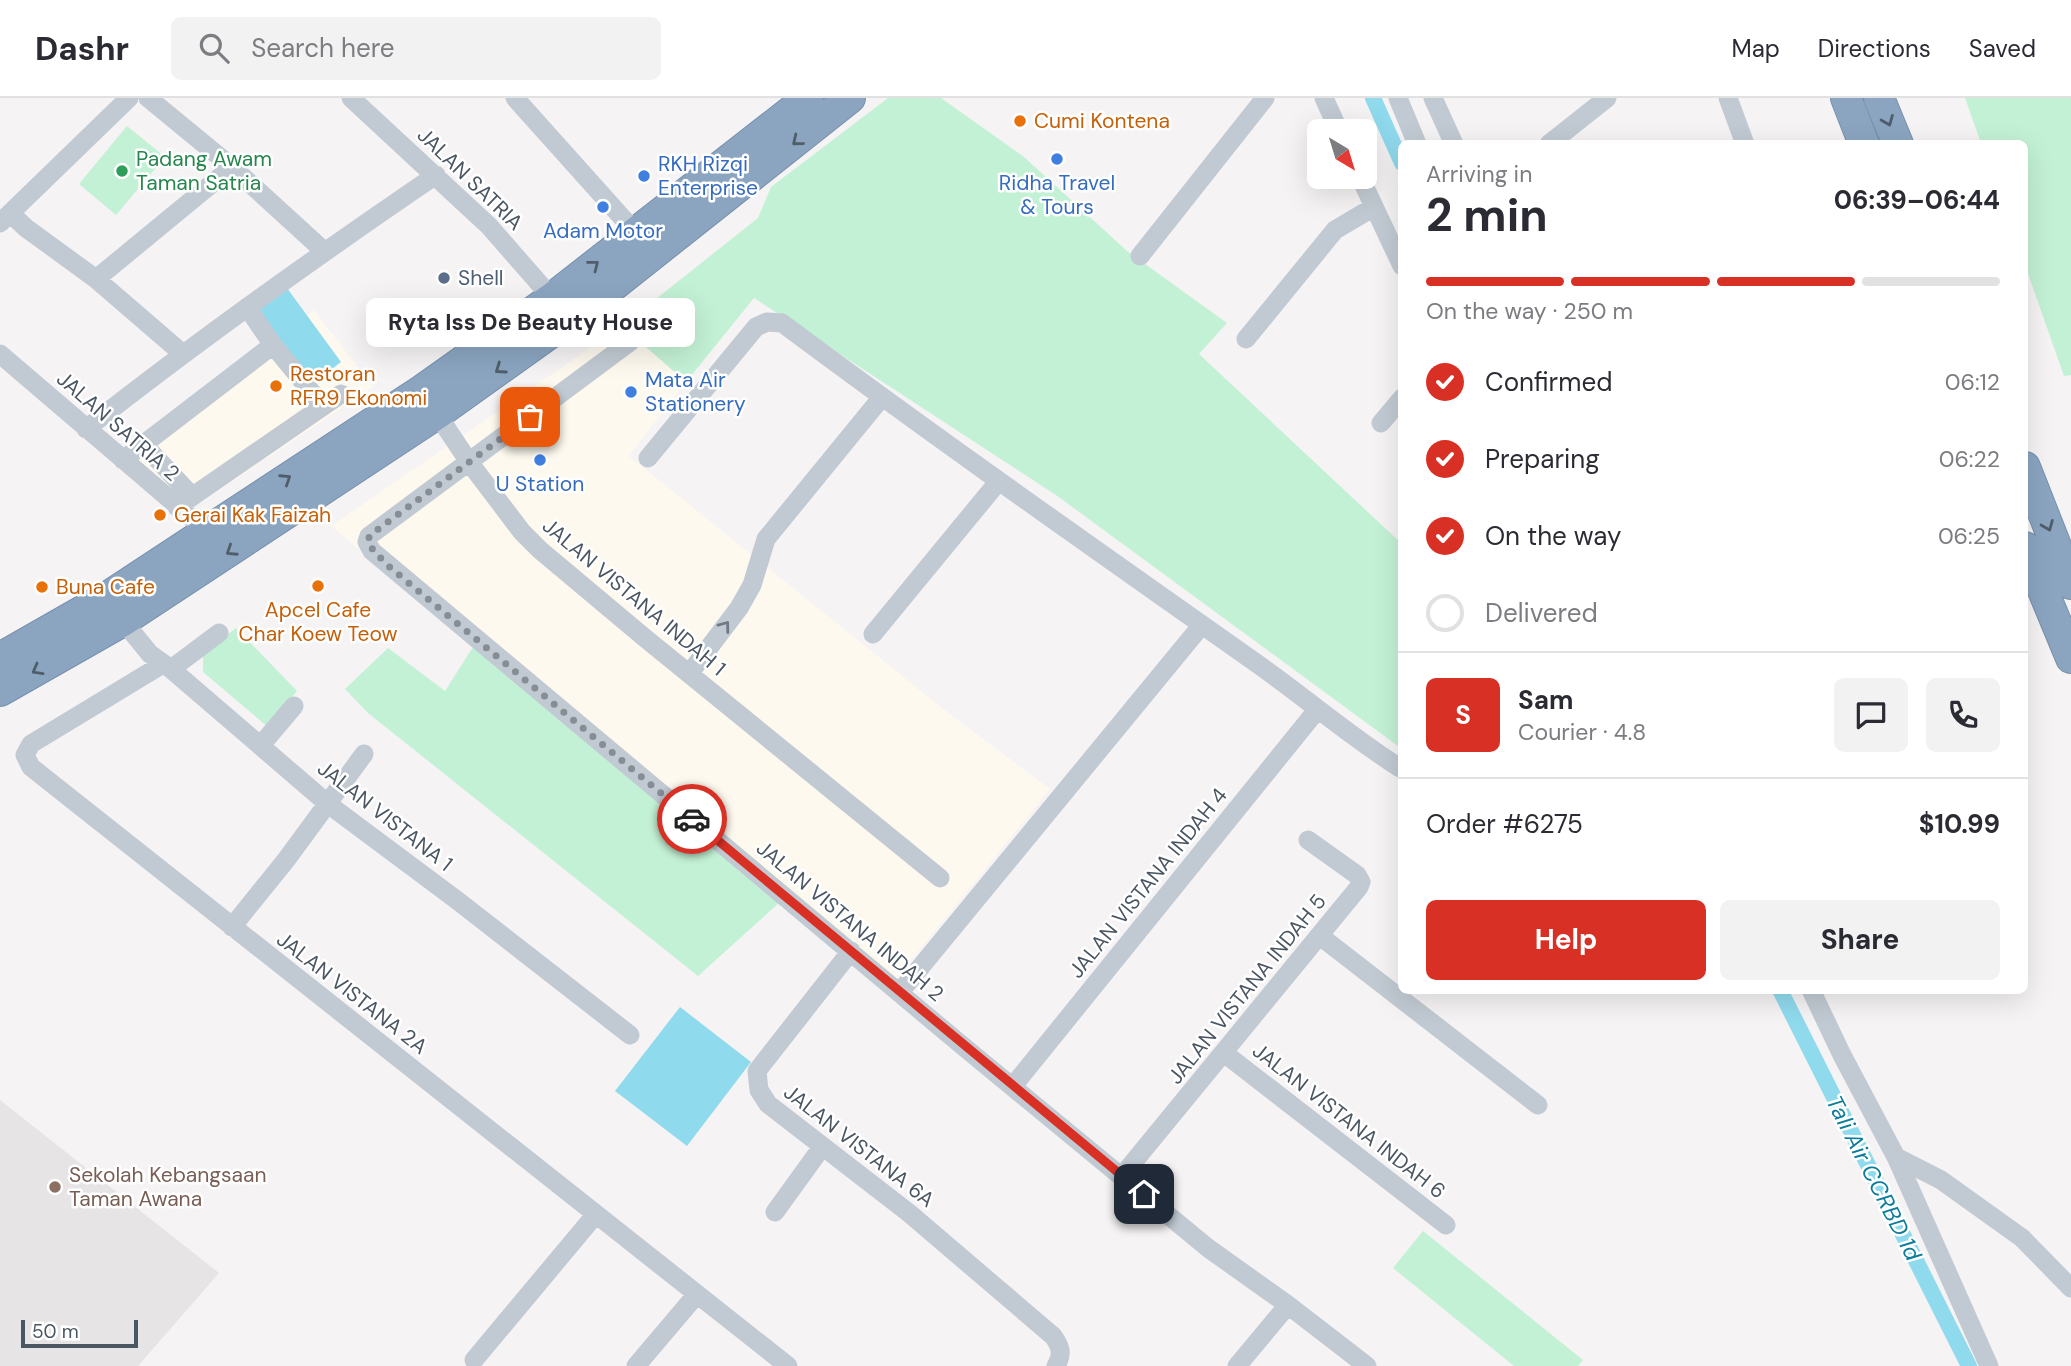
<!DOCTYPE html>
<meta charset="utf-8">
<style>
body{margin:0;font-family:"DM Sans",sans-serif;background:#f2f2f3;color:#2b2b33;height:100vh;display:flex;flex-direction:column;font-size:26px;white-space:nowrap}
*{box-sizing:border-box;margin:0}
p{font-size:23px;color:#7c7c81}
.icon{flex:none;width:38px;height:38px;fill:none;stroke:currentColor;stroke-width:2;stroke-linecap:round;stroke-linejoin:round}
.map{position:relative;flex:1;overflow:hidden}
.panel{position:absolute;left:1398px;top:42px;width:630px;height:854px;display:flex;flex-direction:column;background:#fff;border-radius:10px;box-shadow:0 7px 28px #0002}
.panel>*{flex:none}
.needle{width:46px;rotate:142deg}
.fabs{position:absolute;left:1307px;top:21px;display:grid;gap:14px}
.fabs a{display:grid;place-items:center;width:70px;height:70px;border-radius:10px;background:#fff;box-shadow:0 7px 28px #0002;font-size:35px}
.scale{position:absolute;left:21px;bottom:18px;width:117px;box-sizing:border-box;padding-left:7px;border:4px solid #4a5661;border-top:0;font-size:19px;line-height:24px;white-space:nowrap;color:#4a5661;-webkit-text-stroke:5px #fff;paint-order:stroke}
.pin{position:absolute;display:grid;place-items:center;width:60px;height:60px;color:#fff;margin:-30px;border-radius:14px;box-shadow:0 4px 10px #0006}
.courier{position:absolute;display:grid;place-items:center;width:70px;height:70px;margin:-35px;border:5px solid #d93025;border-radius:50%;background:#fff;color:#222;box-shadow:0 2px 9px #0007}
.bubble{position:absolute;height:49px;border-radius:10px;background:#fff;box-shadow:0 7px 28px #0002;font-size:23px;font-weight:700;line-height:49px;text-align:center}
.headline em{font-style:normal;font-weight:700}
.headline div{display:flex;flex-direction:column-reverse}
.headline{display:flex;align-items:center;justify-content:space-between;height:119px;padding:0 28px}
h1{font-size:46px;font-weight:700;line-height:52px}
.bar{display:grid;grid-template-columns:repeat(4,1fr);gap:10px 7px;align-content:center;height:84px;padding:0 28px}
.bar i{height:9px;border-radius:5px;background:#e1e1e2}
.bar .on{background:#d93025}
.bar p{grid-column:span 4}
.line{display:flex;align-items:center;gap:18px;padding:0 28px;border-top:2px solid #e1e1e2}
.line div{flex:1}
.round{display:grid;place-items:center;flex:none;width:74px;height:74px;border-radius:10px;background:#f2f2f3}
ol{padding:0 28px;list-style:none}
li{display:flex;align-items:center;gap:21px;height:77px}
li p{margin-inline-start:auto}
li .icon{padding:7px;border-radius:50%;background:#d93025;color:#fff;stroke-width:4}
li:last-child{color:#7c7c81}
li i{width:38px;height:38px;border:4px solid #e1e1e2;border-radius:50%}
.cta{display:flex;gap:14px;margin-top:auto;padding:14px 28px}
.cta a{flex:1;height:80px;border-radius:10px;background:#d93025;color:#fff;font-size:28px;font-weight:700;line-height:80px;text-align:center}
.cta a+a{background:#f2f2f3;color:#2b2b33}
header{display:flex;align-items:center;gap:42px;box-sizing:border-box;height:98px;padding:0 35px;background:#fff;border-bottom:2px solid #e1e1e2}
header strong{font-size:33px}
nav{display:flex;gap:38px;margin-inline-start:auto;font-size:24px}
.search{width:490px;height:63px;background:#f2f2f3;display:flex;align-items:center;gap:18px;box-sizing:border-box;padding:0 24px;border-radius:10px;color:#7c7c81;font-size:26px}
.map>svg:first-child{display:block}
.commercial{fill:#fdf9ef}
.education{fill:#e6e4e5}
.green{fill:#c3f1d5}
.water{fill:#90daee}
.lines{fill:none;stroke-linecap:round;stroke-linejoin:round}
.canal{stroke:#90daee;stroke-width:16}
.highway-casing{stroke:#7690ad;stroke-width:32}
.minor{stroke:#c1cad2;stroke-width:19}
.highway{stroke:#8ba5c1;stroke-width:30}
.oneway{stroke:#505e6b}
.oneway2{stroke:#6e7983}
.done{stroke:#868d94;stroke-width:7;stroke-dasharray:0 12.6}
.route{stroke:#d93025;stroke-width:9}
.food-dot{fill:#e8710a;stroke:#fff;stroke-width:2.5}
.shop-dot{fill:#3f7fe0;stroke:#fff;stroke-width:2.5}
.leisure-dot{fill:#2e9e5b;stroke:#fff;stroke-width:2.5}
.service-dot{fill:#5c6f8a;stroke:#fff;stroke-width:2.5}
.education-dot{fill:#8d6e63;stroke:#fff;stroke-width:2.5}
.labels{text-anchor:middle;stroke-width:5;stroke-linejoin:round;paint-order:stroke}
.food-label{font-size:21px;fill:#c56008;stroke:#fff;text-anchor:start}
.leisure-label{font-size:21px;fill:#27864d;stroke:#fff;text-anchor:start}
.shop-label{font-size:21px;fill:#366cbe;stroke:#fff}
.street-label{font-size:21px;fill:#4a5661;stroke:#fff}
.service-label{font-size:21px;fill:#4e5e75;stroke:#fff;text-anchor:start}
.education-label{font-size:21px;fill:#785e54;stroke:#fff;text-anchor:start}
.water-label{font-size:23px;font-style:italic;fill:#0c7c9b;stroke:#fff}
</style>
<header>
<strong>Dashr</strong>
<div class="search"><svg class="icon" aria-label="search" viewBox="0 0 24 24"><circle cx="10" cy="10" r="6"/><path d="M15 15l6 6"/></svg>Search here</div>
<nav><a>Map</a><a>Directions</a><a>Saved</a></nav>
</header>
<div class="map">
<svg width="2071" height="1268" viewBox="0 0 2071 1268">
<rect width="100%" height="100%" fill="#f5f3f3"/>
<path class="commercial" d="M314 212 373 289 185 415 120 362Z
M622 228 686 284 629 358 942 610 1050 691 887 892 331 428Z"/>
<path class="education" d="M0 1002 219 1175 138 1268H0Z"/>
<path class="green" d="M888 0H941L1024 59 1127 153 1227 225 1199 256 1402 446V651L1056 397 754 200 686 284 622 228 758 120 771 89Z
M1965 0H2071V277L2064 278 2025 167V46L1981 45Z
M127 28 165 59 116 117 79 86Z
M236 530 297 593 268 629 203 574V555Z
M473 549 780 804 698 878 368 615 345 591 388 550 445 593Z
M1423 1133 1583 1262 1578 1268H1514L1393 1170Z"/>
<path class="water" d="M287 190 341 264 311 287 256 213Z
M680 909 751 964 687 1048 615 993Z"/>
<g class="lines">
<path class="canal" d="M1373 0 1402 65
M1780 892 1969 1268"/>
<g class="highway-casing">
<path id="highway" d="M1846 0 1864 46
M1879 0 1898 46
M2025 369 2071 486
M2025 449 2071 560
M0 560 107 499 422 292 552 200 808 0
M0 593 123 523 437 316 584 211 850 0"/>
</g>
<path class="minor" d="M148 0 232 69 324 153
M351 0 489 128 552 200
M515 0 636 135
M1324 0 1339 33
M1398 0 1417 46
M1433 0 1454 46
M1728 0 1745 46
M1549 46 1607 0
M1360 79 1402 168
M10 115 26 130 96 181 183 256
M0 125 129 0
M1140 158 1265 0
M96 181 232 69
M603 195C607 216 616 229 630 244L369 438 367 444 372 453 958 944 1208 1150 1288 1207 1367 1268
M247 209 273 247 323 308
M1246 241 1335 132 1374 109
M0 256 207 433
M437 316 469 364 522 434 540 452 645 540 940 780
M1381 325 1402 300
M86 331C199 242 317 158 436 77
M143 346 192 398
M648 360 756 229 767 224 782 225C939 342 1099 454 1259 567 1307 601 1351 639 1400 670
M123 362 273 247
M177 409 341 296
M123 523 150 556 171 571 328 706 458 803 630 937
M873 536 998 384
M163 566 31 646 25 657 31 669 788 1268
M171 571 219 535
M689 576 739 510 752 487 766 441 882 299
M261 647 294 608
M232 829 286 762 364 656
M1320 838 1538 1007
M851 853 757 973 759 992 768 1006 909 1115 1053 1238C1061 1249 1063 1256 1056 1268
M1811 892 1842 957 1896 1059 1989 1268
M900 894 1201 528
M1224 955 1446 1127
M1013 988 1317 612
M1896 1059 1941 1082 2022 1140 2071 1190
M1122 1078 1359 789 1361 784 1357 777 1308 742
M775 1114 822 1049
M474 1262 596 1116
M636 1268 697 1196
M1237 1268 1288 1207"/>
<use href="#highway" class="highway"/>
</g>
<defs><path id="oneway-chevron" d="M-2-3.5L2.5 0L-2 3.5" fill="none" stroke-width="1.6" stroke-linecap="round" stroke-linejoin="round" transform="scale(1.75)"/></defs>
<g class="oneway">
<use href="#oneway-chevron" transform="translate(1888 23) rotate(68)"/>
<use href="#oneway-chevron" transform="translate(797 43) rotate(141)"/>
<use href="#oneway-chevron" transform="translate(594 167) rotate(-38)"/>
<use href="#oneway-chevron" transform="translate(500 271) rotate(145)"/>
<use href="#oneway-chevron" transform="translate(286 381) rotate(-33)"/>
<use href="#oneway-chevron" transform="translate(2048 428) rotate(68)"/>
<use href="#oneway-chevron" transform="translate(231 453) rotate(147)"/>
<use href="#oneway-chevron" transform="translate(37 572) rotate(151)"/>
</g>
<use class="oneway2" href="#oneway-chevron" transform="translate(725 528) rotate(-53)"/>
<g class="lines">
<path class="done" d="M530 319 369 438V447L386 466 692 721"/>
<path class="route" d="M692 721 1144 1096"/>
</g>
<g class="food-dot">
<circle cx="1020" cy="23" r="7"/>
<circle cx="276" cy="288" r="7"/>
<circle cx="160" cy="417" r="7"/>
<circle cx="318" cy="488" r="7"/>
<circle cx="42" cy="489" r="7"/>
</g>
<g class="shop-dot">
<circle cx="1057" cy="61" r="7"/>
<circle cx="644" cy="78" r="7"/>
<circle cx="603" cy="109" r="7"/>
<circle cx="631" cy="294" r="7"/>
<circle cx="540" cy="362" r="7"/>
</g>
<circle class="leisure-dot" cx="122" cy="73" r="7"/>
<circle class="service-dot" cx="444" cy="180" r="7"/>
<circle class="education-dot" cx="55" cy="1089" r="7"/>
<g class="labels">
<g class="food-label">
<text x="1034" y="30">Cumi Kontena</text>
<text x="290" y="283">Restoran<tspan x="290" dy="24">RFR9 Ekonomi</tspan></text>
<text x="174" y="424">Gerai Kak Faizah</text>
<text x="56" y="496">Buna Cafe</text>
<text x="318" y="519" text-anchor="middle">Apcel Cafe<tspan x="318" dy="24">Char Koew Teow</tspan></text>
</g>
<g class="leisure-label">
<text x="136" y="68">Padang Awam<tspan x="136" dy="24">Taman Satria</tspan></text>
</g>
<g class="shop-label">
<text x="658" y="73" text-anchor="start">RKH Rizqi<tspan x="658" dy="24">Enterprise</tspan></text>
<text x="1057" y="92">Ridha Travel<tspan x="1057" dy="24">&amp; Tours</tspan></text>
<text x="603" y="140">Adam Motor</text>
<text x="645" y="289" text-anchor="start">Mata Air<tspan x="645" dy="24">Stationery</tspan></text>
<text x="540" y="393">U Station</text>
</g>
<g class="street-label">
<text transform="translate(470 81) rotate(44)" y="7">JALAN SATRIA</text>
<text transform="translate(118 328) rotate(41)" y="7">JALAN SATRIA 2</text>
<text transform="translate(634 499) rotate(40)" y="7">JALAN VISTANA INDAH 1</text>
<text transform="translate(385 718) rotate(38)" y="7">JALAN VISTANA 1</text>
<text transform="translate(1148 785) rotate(-51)" y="7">JALAN VISTANA INDAH 4</text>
<text transform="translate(850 823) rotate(40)" y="7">JALAN VISTANA INDAH 2</text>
<text transform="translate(1247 891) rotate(-51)" y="7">JALAN VISTANA INDAH 5</text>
<text transform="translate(352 895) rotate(38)" y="7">JALAN VISTANA 2A</text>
<text transform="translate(1349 1023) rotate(38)" y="7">JALAN VISTANA INDAH 6</text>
<text transform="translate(859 1048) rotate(38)" y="7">JALAN VISTANA 6A</text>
</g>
<g class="service-label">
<text x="458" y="187">Shell</text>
</g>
<g class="education-label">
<text x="69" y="1084">Sekolah Kebangsaan<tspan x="69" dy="24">Taman Awana</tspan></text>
</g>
<g class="water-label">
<text transform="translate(1874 1080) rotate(63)" y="8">Tali Air CCRBD 1d</text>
</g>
</g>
</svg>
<div class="fabs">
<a><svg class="needle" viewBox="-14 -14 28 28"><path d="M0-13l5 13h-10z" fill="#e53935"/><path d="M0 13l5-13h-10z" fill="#7c7c81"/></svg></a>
</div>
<div class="scale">50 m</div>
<div class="pin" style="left:530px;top:319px;background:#ea580c"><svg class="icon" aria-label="bag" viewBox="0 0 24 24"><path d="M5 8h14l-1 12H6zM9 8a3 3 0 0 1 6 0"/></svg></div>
<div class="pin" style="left:1144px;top:1096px;background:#1f2937"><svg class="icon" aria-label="home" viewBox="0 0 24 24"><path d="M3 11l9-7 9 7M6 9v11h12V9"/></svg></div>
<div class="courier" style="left:692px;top:721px"><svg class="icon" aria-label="car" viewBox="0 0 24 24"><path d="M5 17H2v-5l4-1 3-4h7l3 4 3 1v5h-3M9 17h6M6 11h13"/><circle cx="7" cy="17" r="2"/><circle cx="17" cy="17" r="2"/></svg></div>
<div class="bubble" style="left:366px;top:200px;width:329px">Ryta Iss De Beauty House</div>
<section class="panel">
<div class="headline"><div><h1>2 min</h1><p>Arriving in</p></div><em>06:39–06:44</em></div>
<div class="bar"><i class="on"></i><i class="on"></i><i class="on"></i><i></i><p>On the way · 250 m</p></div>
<ol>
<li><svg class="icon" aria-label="check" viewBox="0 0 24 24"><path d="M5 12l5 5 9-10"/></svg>Confirmed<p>06:12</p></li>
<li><svg class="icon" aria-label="check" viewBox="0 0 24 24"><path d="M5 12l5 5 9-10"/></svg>Preparing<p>06:22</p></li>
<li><svg class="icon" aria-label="check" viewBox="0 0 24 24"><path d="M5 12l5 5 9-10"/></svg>On the way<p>06:25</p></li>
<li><i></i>Delivered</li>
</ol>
<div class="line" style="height:126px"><b class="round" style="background:#d93025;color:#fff">S</b><div><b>Sam</b><p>Courier · 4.8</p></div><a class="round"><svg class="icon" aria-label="chat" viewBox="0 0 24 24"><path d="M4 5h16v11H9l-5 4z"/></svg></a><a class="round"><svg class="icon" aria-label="phone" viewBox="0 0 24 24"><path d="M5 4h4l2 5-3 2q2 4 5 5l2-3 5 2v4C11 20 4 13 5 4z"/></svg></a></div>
<div class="line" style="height:91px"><div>Order #6275</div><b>$10.99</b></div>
<div class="cta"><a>Help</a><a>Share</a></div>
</section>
</div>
